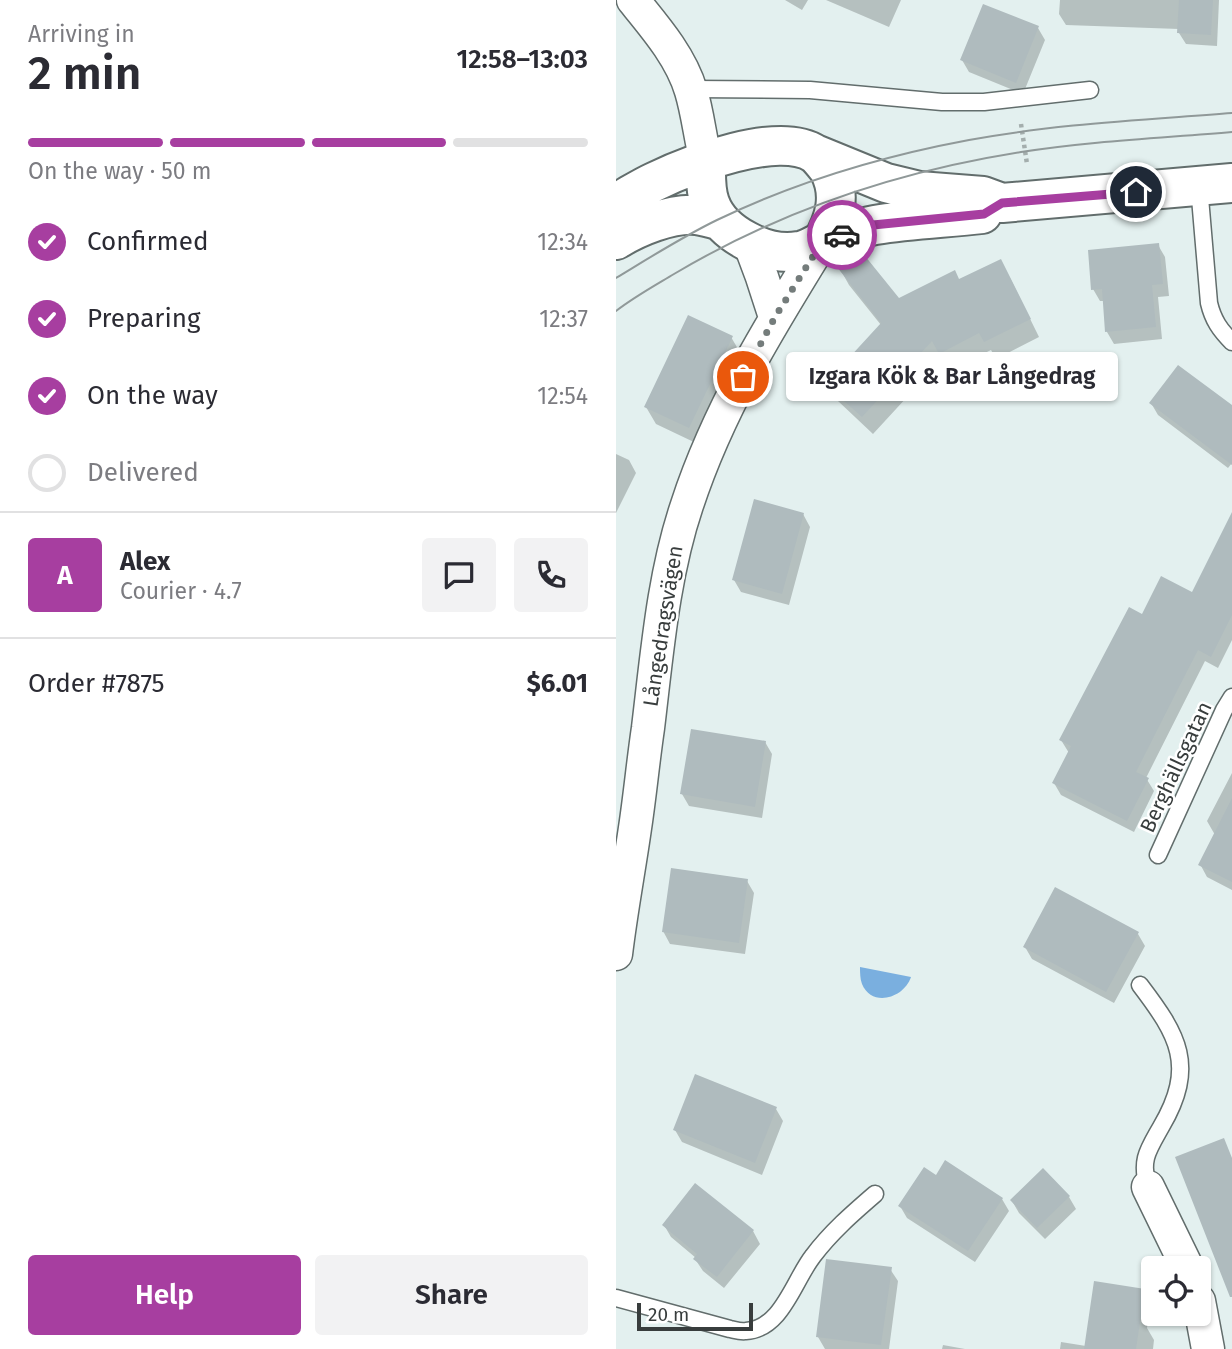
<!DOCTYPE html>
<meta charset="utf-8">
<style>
body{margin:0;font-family:"Fira Sans",sans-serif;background:#f2f2f3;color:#2b2b33;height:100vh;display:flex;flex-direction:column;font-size:26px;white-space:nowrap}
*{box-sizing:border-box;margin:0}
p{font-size:23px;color:#7c7c81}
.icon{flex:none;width:38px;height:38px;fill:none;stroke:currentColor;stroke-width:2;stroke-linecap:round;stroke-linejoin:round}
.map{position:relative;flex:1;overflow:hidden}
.drawer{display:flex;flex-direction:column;background:#fff;width:616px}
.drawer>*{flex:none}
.buttons{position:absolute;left:525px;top:1256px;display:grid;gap:14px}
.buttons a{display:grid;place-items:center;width:70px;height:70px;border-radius:7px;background:#fff;box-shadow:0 2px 5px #0004;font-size:35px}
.scale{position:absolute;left:21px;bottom:18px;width:116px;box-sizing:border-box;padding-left:7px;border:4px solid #383d3d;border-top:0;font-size:19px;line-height:24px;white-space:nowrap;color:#383d3d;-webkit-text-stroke:5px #fff;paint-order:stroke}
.pin{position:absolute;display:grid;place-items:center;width:60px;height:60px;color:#fff;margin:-30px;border:4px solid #fff;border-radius:50%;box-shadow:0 2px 7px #0007}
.courier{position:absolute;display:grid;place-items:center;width:70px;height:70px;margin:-35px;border:5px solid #a73ea0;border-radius:50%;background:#fff;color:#222;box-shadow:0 2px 9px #0007}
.bubble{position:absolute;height:49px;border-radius:7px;background:#fff;box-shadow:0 2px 5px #0004;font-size:23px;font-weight:600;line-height:49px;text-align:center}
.head em{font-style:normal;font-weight:600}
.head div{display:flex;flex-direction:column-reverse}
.head{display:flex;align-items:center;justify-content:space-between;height:119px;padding:0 28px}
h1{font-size:46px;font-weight:600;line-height:52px}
.bar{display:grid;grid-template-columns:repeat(4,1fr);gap:10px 7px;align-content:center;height:84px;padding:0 28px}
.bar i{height:9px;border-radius:5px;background:#e1e1e2}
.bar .on{background:#a73ea0}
.bar p{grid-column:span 4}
.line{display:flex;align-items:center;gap:18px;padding:0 28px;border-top:2px solid #e1e1e2}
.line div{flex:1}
.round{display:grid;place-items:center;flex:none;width:74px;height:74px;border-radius:7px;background:#f2f2f3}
ol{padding:0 28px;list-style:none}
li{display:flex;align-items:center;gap:21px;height:77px}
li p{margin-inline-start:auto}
li .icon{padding:7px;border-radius:50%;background:#a73ea0;color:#fff;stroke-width:4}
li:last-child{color:#7c7c81}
li i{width:38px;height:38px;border:4px solid #e1e1e2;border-radius:50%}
.cta{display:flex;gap:14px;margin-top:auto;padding:14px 28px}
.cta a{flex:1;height:80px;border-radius:7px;background:#a73ea0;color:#fff;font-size:28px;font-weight:600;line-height:80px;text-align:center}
.cta a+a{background:#f2f2f3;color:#2b2b33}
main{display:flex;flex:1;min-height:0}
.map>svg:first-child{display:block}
.water{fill:#7aafdf}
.shadow{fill:#0003}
.building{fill:#afbbbe}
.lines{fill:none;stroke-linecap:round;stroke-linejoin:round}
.service-casing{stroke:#626d6c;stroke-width:19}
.minor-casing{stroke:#626d6c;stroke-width:35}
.tertiary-casing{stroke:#626d6c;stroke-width:42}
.path{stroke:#a4aead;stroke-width:4.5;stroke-dasharray:3.5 3.5;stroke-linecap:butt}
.service{stroke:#fff;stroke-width:16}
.minor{stroke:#fff;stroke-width:32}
.tertiary{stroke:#fff;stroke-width:38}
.tram{stroke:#909999;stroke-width:2}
.done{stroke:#747c7b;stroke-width:7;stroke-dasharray:0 12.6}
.route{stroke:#a73ea0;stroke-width:9}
.labels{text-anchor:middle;stroke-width:5;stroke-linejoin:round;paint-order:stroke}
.street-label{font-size:21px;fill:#383d3d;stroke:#fff}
</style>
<main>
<section class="drawer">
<div class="head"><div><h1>2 min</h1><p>Arriving in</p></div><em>12:58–13:03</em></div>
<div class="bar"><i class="on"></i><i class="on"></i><i class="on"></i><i></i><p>On the way · 50 m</p></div>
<ol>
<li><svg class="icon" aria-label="check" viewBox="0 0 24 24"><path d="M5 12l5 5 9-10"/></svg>Confirmed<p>12:34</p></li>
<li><svg class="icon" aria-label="check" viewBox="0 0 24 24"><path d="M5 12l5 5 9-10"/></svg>Preparing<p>12:37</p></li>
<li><svg class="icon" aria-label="check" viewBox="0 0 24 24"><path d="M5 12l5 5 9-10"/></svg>On the way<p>12:54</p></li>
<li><i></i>Delivered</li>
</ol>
<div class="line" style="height:126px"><b class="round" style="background:#a73ea0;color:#fff">A</b><div><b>Alex</b><p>Courier · 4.7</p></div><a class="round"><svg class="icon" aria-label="chat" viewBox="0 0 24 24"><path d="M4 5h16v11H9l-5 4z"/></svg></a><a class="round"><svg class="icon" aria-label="phone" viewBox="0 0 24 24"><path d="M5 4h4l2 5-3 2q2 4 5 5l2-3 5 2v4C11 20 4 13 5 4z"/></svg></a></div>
<div class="line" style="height:91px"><div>Order #7875</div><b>$6.01</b></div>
<div class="cta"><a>Help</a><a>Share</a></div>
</section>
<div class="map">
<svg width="616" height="1349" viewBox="0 0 616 1349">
<rect width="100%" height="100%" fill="#e3f0ef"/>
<path class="water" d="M244 967 295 977C288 998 256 1008 246 984 244 979 244 972 244 967Z"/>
<path class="shadow" d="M169 0H192L186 10Z
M210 0H285L273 27Z
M444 0H603L601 46 570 44 563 33V29L450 25 443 14Z
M422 28 429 40 407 94 353 72 346 60Z
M542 245 549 257 553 296 542 297 546 339 498 344 491 332 488 301H484L477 289Z
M223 267 282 300 344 281 394 278 423 337 380 359 375 350 334 370 327 358 257 434 222 401 211 384 265 325 233 285Z
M115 337 125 354 82 444 40 424 30 407Z
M535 403 616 407V463L612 468 542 415Z
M0 454 13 460 20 473 0 513Z
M187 514 194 527 173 605 125 592 118 580Z
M616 516V640L602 668 589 661 530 778 538 791 518 832 445 795 438 783 453 753 445 740 527 616 577 594Z
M149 742 156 754 146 818 73 806 66 794Z
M616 773V890L591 877 584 864 599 835 591 821Z
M131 881 138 893 129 954 54 944 47 931Z
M522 934 529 946 498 1003 416 959 409 947Z
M160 1109 167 1121 146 1175 66 1142 59 1130Z
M320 1177 386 1199 393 1211 359 1262 291 1218 284 1206Z
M453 1197 460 1209 429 1239 403 1213 396 1201Z
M48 1225 137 1231 144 1244 108 1288 87 1271 79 1259 80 1258 55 1237Z
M274 1269 282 1281 273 1349H209L202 1337Z
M528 1291 535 1303 531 1328 538 1340 537 1349H444L445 1342 470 1346Z
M327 1345 349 1349H326Z"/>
<path class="building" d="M563 0H597L595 35 561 33Z
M367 4 423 26 400 83 344 60Z
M543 243 547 284 536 285 540 327 489 332 486 289 475 290 472 250Z
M245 251 283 298 339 270 343 279 385 259 415 319 368 342 363 333 323 354 316 341 246 417 209 384 265 323 221 267 237 254Z
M72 315 117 336 73 428 28 407Z
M562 365 616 405V465L533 403Z
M138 499 188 513 166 594 116 580Z
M616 512V615L595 657 582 650 563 687 520 772 533 778 511 821 436 783 455 746 443 740 513 607 526 614 545 576 576 592Z
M75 729 150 741 139 807 64 794Z
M616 798V882L582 865Z
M55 868 132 879 123 943 46 932Z
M439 887 523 932 490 992 407 947Z
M79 1074 161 1107 139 1163 57 1130Z
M608 1138 616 1158V1297H614L559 1157Z
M329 1160 387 1198 352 1251 282 1206 308 1167 320 1175Z
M427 1168 454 1196 421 1228 394 1200Z
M79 1183 138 1230 101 1277 77 1259 81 1254 46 1225Z
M210 1259 276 1267 265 1345 200 1337Z
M478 1281 529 1289 520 1349H468Z"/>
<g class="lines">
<g class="service-casing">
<path id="service" d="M75 89 194 90 326 102H368L474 90
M583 186 593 303C597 320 604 330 616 342
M542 855 608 710 616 697
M524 985C562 1035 581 1066 545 1127 532 1150 524 1160 532 1187
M0 1298 114 1329C119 1330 125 1332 130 1331 166 1329 178 1280 197 1256 215 1232 237 1213 259 1194"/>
</g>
<g class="minor-casing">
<path id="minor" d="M17 0C39 27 65 57 75 91 82 114 84 138 90 161
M133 242 146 277 159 317
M0 954C5 912 13 870 19 828 24 795 27 762 32 728 41 654 47 576 71 505 102 410 154 326 206 242
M532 1187 572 1269
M583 1301 592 1349"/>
</g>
<g class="tertiary-casing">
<path id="tertiary" d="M199 154 270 183 303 191 367 196 386 203 616 183
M90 161C90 174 89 190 94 203 105 234 151 257 183 251 191 250 199 244 208 241 224 236 242 228 259 225 294 219 331 218 366 214
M0 203C13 196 25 188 38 182 73 165 163 130 199 154 204 158 209 165 213 170 226 195 219 219 206 242
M0 240C21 227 55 213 80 215 87 216 95 218 102 220"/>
</g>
<path class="path" d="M405 124 411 164"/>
<use href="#service" class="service"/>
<use href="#minor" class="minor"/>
<use href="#tertiary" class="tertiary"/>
<path class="tram" d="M0 278C33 258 66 237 101 220 180 182 267 156 353 140 439 124 528 120 616 113
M0 311C18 297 38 286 58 274 164 211 283 171 405 152 475 141 546 138 616 132"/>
</g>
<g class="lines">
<path class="done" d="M127 377 159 317 206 242 226 235"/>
<path class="route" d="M226 235 257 225 368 214 386 203 520 192"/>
</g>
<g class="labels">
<g class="street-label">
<text transform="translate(47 626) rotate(-81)" y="7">Långedragsvägen</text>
<text transform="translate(560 767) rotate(-65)" y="7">Berghällsgatan</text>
</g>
</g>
</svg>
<div class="buttons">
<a><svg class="icon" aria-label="locate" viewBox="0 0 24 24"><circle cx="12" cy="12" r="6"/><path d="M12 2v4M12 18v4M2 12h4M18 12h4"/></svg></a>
</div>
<div class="scale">20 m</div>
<div class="pin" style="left:127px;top:377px;background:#ea580c"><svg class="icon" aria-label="bag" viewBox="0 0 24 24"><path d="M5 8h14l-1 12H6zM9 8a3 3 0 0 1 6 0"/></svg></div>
<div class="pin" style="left:520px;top:192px;background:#1f2937"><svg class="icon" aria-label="home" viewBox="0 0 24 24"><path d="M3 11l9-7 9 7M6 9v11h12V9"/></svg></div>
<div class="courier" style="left:226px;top:235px"><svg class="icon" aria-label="car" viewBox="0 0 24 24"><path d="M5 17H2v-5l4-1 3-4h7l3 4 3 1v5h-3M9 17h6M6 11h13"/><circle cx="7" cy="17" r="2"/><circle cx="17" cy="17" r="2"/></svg></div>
<div class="bubble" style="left:170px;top:352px;width:332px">Izgara Kök &amp; Bar Långedrag</div>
</div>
</main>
